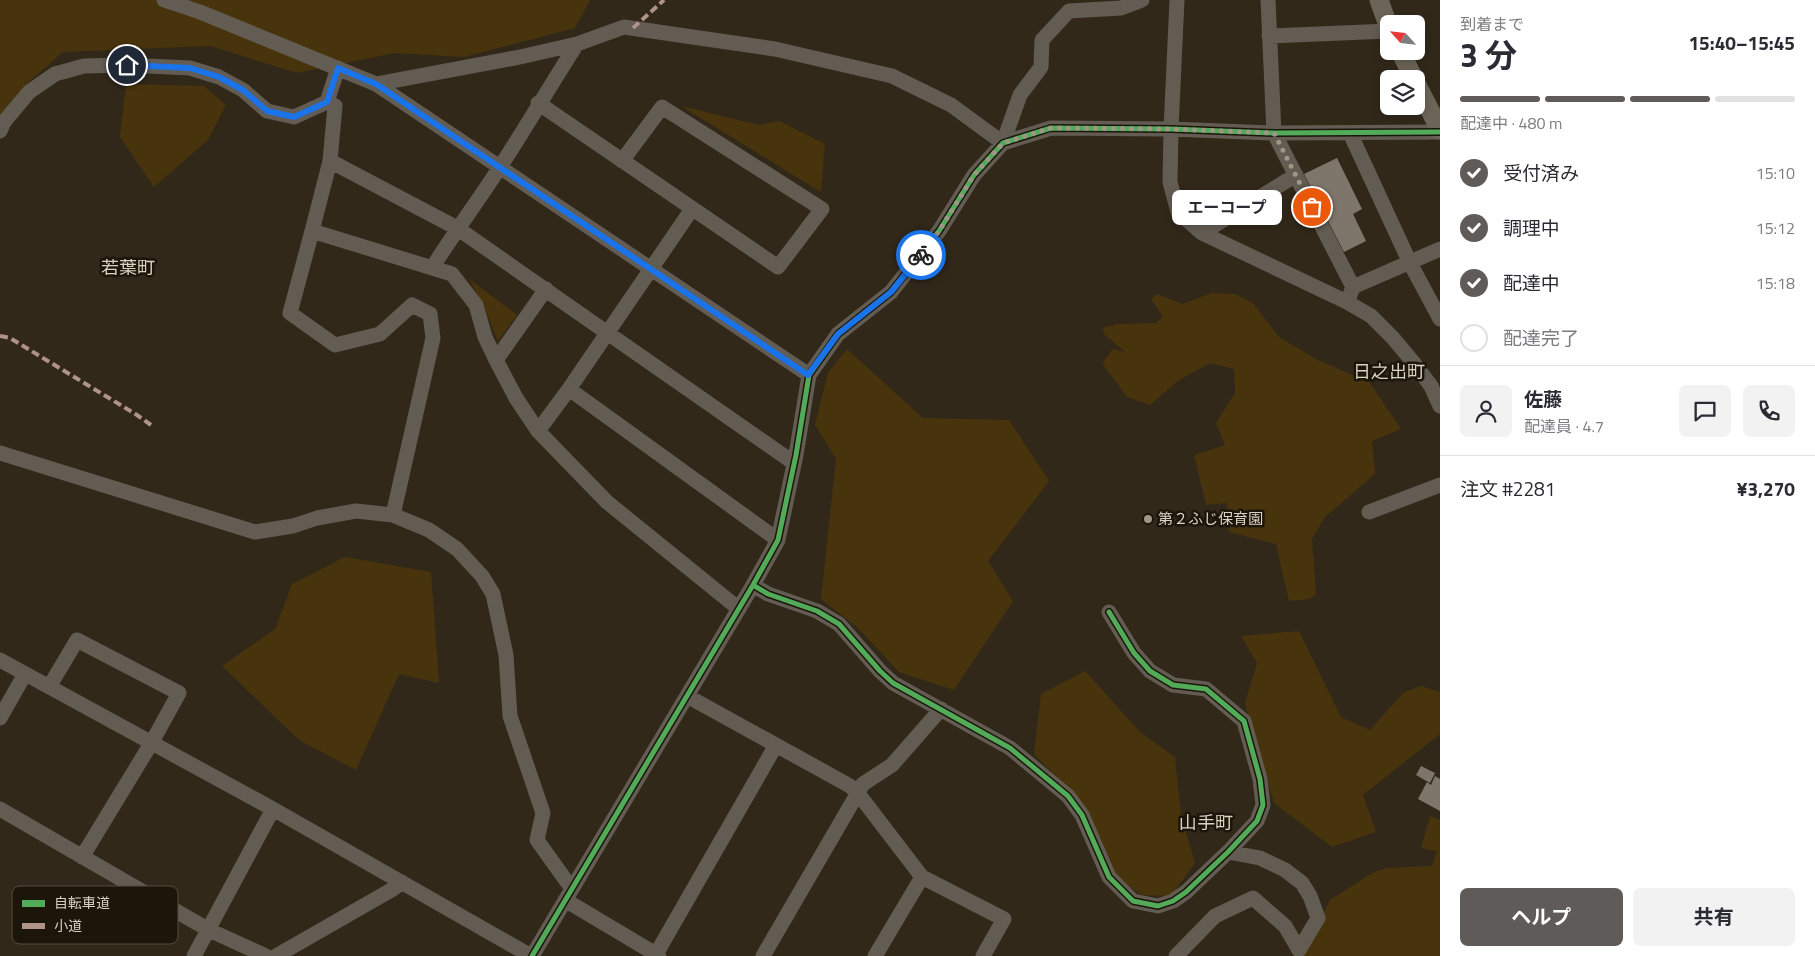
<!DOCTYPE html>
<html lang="ja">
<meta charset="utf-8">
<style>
body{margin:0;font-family:"Titillium Web","Noto Sans JP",sans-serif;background:#f2f2f3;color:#2b2b33;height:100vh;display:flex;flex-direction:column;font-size:19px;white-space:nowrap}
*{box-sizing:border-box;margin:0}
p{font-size:16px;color:#7c7c81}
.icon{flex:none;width:28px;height:28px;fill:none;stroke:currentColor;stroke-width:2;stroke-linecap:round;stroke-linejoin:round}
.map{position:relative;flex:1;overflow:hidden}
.side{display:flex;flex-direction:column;background:#fff;width:375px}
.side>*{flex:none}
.needle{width:32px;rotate:297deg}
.fabs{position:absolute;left:1380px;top:15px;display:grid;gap:10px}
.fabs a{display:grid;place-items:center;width:45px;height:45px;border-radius:8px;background:#fff;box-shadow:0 2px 8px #0003;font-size:25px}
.pin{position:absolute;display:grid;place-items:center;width:42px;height:42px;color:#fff;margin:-21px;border:2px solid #fff;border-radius:50%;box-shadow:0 1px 5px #0007}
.courier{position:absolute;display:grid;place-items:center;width:50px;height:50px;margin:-25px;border:4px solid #1a73e8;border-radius:50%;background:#fff;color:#222;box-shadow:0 1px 6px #0007}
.bubble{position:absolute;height:35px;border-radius:8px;background:#fff;box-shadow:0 2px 8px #0003;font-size:16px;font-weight:700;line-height:35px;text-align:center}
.summary em{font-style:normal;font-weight:700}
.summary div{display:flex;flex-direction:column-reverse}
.summary{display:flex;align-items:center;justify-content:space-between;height:85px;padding:0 20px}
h1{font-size:32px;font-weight:700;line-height:38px}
.bar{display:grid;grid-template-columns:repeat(4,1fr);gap:8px 5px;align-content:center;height:60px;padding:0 20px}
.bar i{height:6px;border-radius:4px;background:#e1e1e2}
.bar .selected{background:#5f5b59}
.bar p{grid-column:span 4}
.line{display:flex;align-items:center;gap:12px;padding:0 20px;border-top:1px solid #e1e1e2}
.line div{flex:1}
.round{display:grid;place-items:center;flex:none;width:52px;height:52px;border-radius:8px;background:#f2f2f3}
ol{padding:0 20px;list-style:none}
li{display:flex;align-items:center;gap:15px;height:55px}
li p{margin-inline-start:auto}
li .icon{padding:5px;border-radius:50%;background:#5f5b59;color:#fff;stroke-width:4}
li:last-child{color:#7c7c81}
li i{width:28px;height:28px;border:2px solid #e1e1e2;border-radius:50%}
.primary-button{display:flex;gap:10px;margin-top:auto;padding:10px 20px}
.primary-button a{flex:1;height:58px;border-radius:8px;background:#5f5b59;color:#fff;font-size:20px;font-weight:700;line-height:58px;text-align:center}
.primary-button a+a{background:#f2f2f3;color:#2b2b33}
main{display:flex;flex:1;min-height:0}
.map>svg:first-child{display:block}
.green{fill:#48340c}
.building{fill:#7e766a}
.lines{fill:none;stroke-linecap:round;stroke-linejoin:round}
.minor{stroke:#625c53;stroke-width:15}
.major{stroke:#6c6457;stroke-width:19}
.quiet{stroke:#af9288;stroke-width:4;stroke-dasharray:8 4;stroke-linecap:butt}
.cycleway-casing{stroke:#1c150a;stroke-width:8}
.cycleway{stroke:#51ab58;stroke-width:5}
.done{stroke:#9f9687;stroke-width:5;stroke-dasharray:0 9}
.route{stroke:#1a73e8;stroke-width:6}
.poi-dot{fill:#9f9687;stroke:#1c150a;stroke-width:2}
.labels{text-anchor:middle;stroke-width:5;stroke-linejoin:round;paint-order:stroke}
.poi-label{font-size:15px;fill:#dad1c1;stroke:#1c150a;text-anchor:start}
.quarter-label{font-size:18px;fill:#dad1c1;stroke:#1c150a}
.key{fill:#1c150a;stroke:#554d41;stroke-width:1}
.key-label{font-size:14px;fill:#dad1c1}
</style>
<main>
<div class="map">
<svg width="1440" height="956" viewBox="0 0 1440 956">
<rect width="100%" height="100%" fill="#31281a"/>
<path class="green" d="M0 0H590L575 28 464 57 394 53 297 73 210 46 63 52 24 86 0 116Z
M126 84 204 86 226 105 208 140 154 187 120 137Z
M681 106 759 125 779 121 825 144 821 192Z
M469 279 517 315 498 341 484 306Z
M1212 293 1235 294 1253 303 1279 337 1316 359 1370 383 1401 429 1372 441 1375 474 1325 517 1312 539 1316 594 1310 599 1289 601 1276 544 1229 532 1227 503 1206 505 1194 455 1225 445 1216 423 1235 393 1234 369 1210 363 1179 380 1150 405 1127 397 1102 363 1113 349 1125 352 1104 334 1103 328 1117 324 1156 323 1163 317 1151 299 1157 294 1182 304Z
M847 349 923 418 1009 420 1049 481 988 561 1013 601 954 690 899 672 858 628 821 599 836 459 815 425 828 373Z
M345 557 431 572 439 683 399 674 356 770 299 740 222 666 275 629 292 584Z
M1299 631 1341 717 1370 730 1403 693 1421 686 1440 692V734L1363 795 1376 832 1332 847 1274 803 1245 703 1257 663 1241 636Z
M1085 671 1140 732 1175 757 1181 816 1195 863 1171 896 1142 895 1114 877 1078 798 1034 754 1041 694Z
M1430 816 1440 820V956H1303L1330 900 1372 873 1387 868 1432 866 1437 851 1421 848Z"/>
<path class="building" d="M1337 158 1362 209 1353 214 1366 241 1344 252 1304 174Z
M1421 766 1435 773 1430 783 1416 775Z
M1435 776 1440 779V811L1418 799 1427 782 1431 785Z"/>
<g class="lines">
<path class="minor" d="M164 0 200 12 376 84 809 375
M1177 0 1171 129 1170 182 1178 212 1202 233 1347 302 1371 316 1393 338 1413 362 1431 386 1440 406
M1268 0 1274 133 1353 287
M1269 36 1389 31
M376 84 520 57 577 44 624 27 775 49 892 76 951 105 1003 143 1020 95 1041 67 1042 40 1069 11 1121 8 1142 0
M327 102 335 106 330 161 312 231 452 274 476 305 485 337 496 360 516 398 538 431 607 502 739 609
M538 103 778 267 822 209 662 107 622 161
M0 131 4 122 29 92 55 74 84 66 127 65 190 68 219 77 243 90 267 111 294 117 327 102 338 68
M1350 133 1410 263 1440 319
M330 161 457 228 794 463
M312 231 290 313 335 345 380 334 412 305 430 314 433 338 393 515
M1202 233 1296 175
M432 268C454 233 478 201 500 167 527 126 551 84 577 44
M1350 295 1353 287 1440 249
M496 360 546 289
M569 389 778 540
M538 431 569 389 692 209
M0 453 255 532 293 526 317 518 356 511 393 515 429 530 457 549 482 576 493 594 506 655 510 716 543 813 537 840 572 889
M1369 512 1440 485
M753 585 768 594 817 611 839 624 880 671 893 683 1010 748 1068 796 1082 815 1109 877 1133 901 1158 906 1173 901 1186 892 1228 852 1257 821 1263 805 1260 779 1244 721 1206 689 1173 685 1150 671 1134 653 1109 612
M0 660 273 809 531 956
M49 687 77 640 179 693 152 742 82 857
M687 696 850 786 857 792 922 877 1004 919 983 956
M0 718 25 674
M0 809 209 930 266 956
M565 900 659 956
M194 956 273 809
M276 956 393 889 402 882
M532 956 753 585 778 540 796 455 809 375 838 334 891 292 939 231 974 175 1003 143 1051 128 1171 129 1274 133 1440 132
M655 956 776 745
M763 956 863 784 892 765 941 709
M875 956 922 877
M1176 956 1215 916 1253 898 1285 926 1299 950 1318 918 1310 896 1302 883 1285 870 1260 858 1228 852"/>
<path class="major" d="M1379 0 1389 28
M1400 51 1414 79
M1416 83 1440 130"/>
<path class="quiet" d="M633 28 664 0
M0 336 10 338 137 415 151 425"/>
<g class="cycleway-casing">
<path id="cycleway" d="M753 585 768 594 817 611 839 624 880 671 893 683 1010 748 1068 796 1082 815 1109 877 1133 901 1158 906 1173 901 1186 892 1228 852 1257 821 1263 805 1260 779 1244 721 1206 689 1173 685 1150 671 1134 653 1109 612
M532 956 753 585 778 540 796 455 809 375 838 334 891 292 939 231 974 175 1003 143 1051 128 1171 129 1274 133 1440 132"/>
</g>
<use href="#cycleway" class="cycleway"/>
</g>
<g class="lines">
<path class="done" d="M921 255 939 231 974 175 1003 143 1051 128 1171 129 1274 133 1312 207"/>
<path class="route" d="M127 65 190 68 219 77 243 90 267 111 294 117 327 102 338 68 376 84 808 375 838 334 891 292 921 255"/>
</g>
<circle class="poi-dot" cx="1148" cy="519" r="5"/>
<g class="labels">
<g class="poi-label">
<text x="1158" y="524">第２ふじ保育園</text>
</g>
<g class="quarter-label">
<text x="128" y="274">若葉町</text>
<text x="1389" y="378">日之出町</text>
<text x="1206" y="829">山手町</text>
</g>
</g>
<rect x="12" y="886" width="166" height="58" rx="8" class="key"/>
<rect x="22" y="900" width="23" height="7" fill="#51ab58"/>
<rect x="22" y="923" width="23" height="6" fill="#af9288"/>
<g class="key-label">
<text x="54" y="908">自転車道</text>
<text x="54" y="931">小道</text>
</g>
</svg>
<div class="fabs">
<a><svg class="needle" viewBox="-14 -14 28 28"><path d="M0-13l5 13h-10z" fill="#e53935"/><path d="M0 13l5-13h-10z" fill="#7c7c81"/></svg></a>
<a><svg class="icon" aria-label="layers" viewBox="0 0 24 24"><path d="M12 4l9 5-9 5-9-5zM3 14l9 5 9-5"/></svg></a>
</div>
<div class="pin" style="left:1312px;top:207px;background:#ea580c"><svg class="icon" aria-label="bag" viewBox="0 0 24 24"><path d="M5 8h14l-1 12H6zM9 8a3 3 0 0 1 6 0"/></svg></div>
<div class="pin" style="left:127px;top:65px;background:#1f2937"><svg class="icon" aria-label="home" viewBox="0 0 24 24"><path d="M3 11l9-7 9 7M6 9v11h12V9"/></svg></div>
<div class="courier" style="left:921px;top:255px"><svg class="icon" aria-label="bike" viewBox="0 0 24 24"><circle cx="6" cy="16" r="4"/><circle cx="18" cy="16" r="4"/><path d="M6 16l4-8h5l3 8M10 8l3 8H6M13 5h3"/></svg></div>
<div class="bubble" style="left:1172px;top:190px;width:110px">エーコープ</div>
</div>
<section class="side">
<div class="summary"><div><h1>3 分</h1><p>到着まで</p></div><em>15:40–15:45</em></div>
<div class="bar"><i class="selected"></i><i class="selected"></i><i class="selected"></i><i></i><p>配達中 · 480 m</p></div>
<ol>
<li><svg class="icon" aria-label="check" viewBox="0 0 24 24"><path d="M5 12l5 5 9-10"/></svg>受付済み<p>15:10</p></li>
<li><svg class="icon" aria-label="check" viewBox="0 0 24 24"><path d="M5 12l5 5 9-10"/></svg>調理中<p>15:12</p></li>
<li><svg class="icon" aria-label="check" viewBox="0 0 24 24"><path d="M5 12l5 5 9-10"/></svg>配達中<p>15:18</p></li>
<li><i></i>配達完了</li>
</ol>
<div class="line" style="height:90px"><a class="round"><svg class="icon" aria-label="person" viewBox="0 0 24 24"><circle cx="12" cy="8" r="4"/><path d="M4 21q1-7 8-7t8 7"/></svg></a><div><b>佐藤</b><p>配達員 · 4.7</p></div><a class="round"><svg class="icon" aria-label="chat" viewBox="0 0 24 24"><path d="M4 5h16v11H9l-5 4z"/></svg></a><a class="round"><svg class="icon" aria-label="phone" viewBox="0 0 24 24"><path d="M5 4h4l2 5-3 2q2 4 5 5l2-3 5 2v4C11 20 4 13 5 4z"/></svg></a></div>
<div class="line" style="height:65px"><div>注文 #2281</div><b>¥3,270</b></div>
<div class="primary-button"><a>ヘルプ</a><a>共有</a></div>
</section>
</main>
